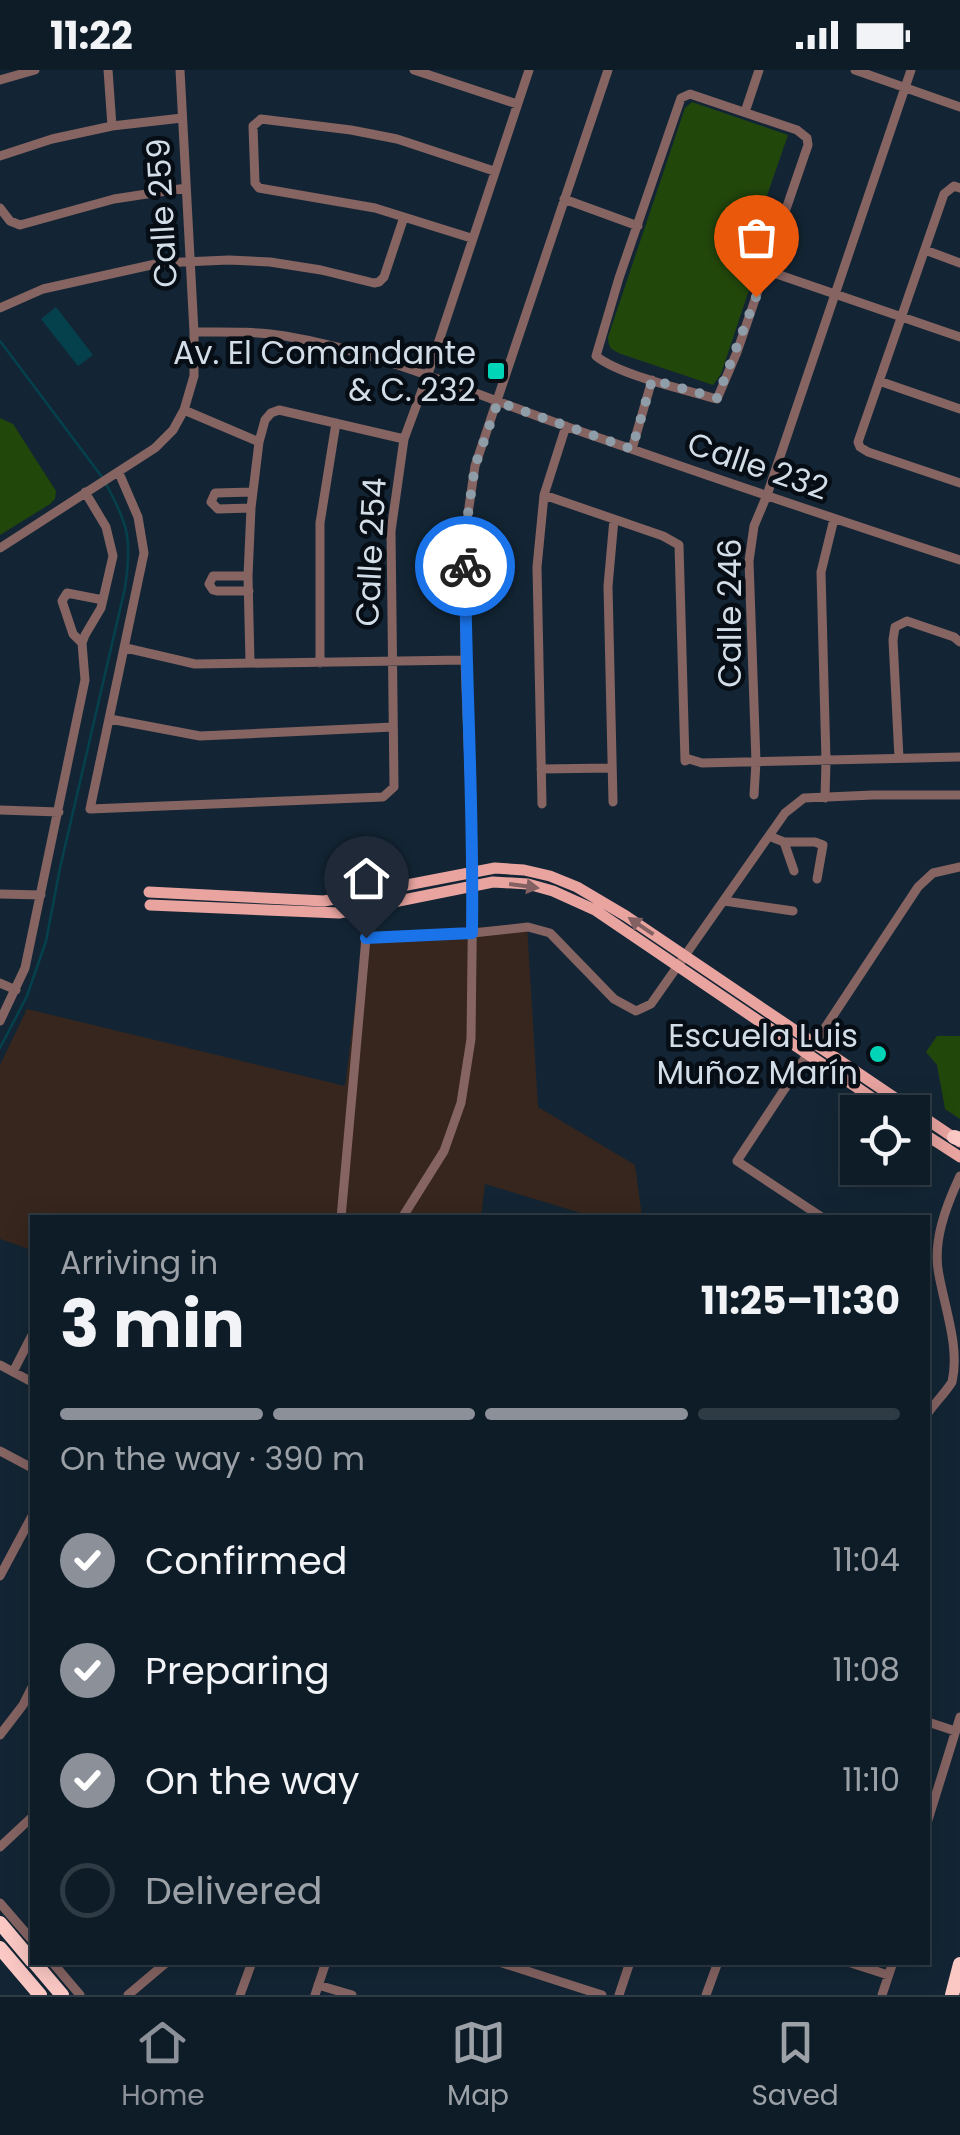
<!DOCTYPE html>
<meta charset="utf-8">
<style>
body{margin:0;font-family:Poppins,sans-serif;background:#1c2933;color:#f1f3f6;height:100vh;display:flex;flex-direction:column;font-size:38px;white-space:nowrap}
*{box-sizing:border-box;margin:0}
p{font-size:32px;color:#9ba1a7}
.icon{flex:none;width:55px;height:55px;fill:none;stroke:currentColor;stroke-width:2;stroke-linecap:round;stroke-linejoin:round}
.map{position:relative;flex:1;overflow:hidden}
.panel{position:absolute;left:30px;top:1145px;width:900px;height:750px;display:flex;flex-direction:column;background:#0e1c27;border-radius:0px;box-shadow:0 5px 25px #0003,0 0 0 2px #2e3a44}
.panel>*{flex:none}
.tools{position:absolute;left:840px;top:1025px;display:grid;gap:20px}
.tools a{display:grid;place-items:center;width:90px;height:90px;border-radius:0px;background:#0e1c27;box-shadow:0 5px 25px #0003,0 0 0 2px #2e3a44;font-size:50px}
.pin{position:absolute;display:grid;place-items:center;width:85px;height:85px;color:#fff;margin:-102px -42px;border-radius:50% 50% 50% 0;rotate:-45deg;box-shadow:0 0 10px #0007}
.pin .icon{rotate:45deg}
.courier{position:absolute;display:grid;place-items:center;width:100px;height:100px;margin:-50px;border:8px solid #1a73e8;border-radius:50%;background:#fff;color:#222;box-shadow:0 2px 12px #0007}
.headline em{font-style:normal;font-weight:700}
.headline div{display:flex;flex-direction:column-reverse}
.headline{display:flex;align-items:center;justify-content:space-between;height:170px;padding:0 30px}
h1{font-size:65px;font-weight:700;line-height:75px}
.bar{display:grid;grid-template-columns:repeat(4,1fr);gap:15px 10px;align-content:center;height:120px;padding:0 30px}
.bar i{height:12px;border-radius:8px;background:#2e3a44}
.bar .on{background:#8c9099}
.bar p{grid-column:span 4}
ol{padding:0 30px;list-style:none}
li{display:flex;align-items:center;gap:30px;height:110px}
li p{margin-inline-start:auto}
li .icon{padding:10px;border-radius:50%;background:#8c9099;color:#fff;stroke-width:4}
li:last-child{color:#9ba1a7}
li i{width:55px;height:55px;border:5px solid #2e3a44;border-radius:50%}
.status{display:flex;justify-content:space-between;align-items:center;height:70px;padding:0 50px;background:#0e1c27;direction:ltr}
.status svg{height:28px;fill:currentColor}
.tabs{display:flex;justify-content:space-around;align-items:center;height:140px;border-top:2px solid #2e3a44;background:#0e1c27;font-size:28px;color:#9ba1a7}
.tabs a{display:grid;justify-items:center;gap:5px}
.tabs .on{color:#8c9099}
.map>svg:first-child{display:block}
.industrial{fill:#37261d}
.green{fill:#22470b}
.water{fill:#05414d}
.lines{fill:none;stroke-linecap:round;stroke-linejoin:round}
.stream{stroke:#05414d;stroke-width:2.5}
.minor{stroke:#856462;stroke-width:9}
.major{stroke:#e9a4a0;stroke-width:11}
.highway{stroke:#fbc8c4;stroke-width:14}
.oneway{fill:#836061}
.done{stroke:#8f9da8;stroke-width:10;stroke-dasharray:0 18}
.route{stroke:#1a73e8;stroke-width:12}
.poi-dot{fill:#00d5b7;stroke:#060d14;stroke-width:4}
.labels{text-anchor:middle;stroke-width:9;stroke-linejoin:round;paint-order:stroke}
.street-label{font-size:32px;fill:#d2dde7;stroke:#060d14}
.poi-label{font-size:32px;fill:#d2dde7;stroke:#060d14;text-anchor:end}
</style>
<div class="status"><b>11:22</b><svg viewBox="0 0 49 12"><path d="M0 12V9h3v3zM5 12V6h3v6zM10 12V3h3v9zM15 12V0h3v12zM26 1h20v11H26zM47 4h2v5h-2z"/></svg></div>
<div class="map">
<svg width="960" height="1925" viewBox="0 0 960 1925">
<rect width="100%" height="100%" fill="#132534"/>
<path class="industrial" d="M527 855 538 1037 635 1095 642 1147H594L485 1114 481 1147 32 1148V1180L0 1169V995L27 939 345 1016 361 889 360 863Z"/>
<path class="green" d="M692 32 788 65 761 143 774 149 766 173 747 167 741 186 758 193 721 304 713 315 621 284C612 280 608 278 608 267L685 38Z
M0 348 13 354 56 421 55 429 50 434 0 465Z
M937 966H960V1049L945 1039 937 995 926 982Z"/>
<path class="water" d="M56 237 93 285 78 296 41 249Z"/>
<g class="lines">
<path class="stream" d="M0 271 102 407
M0 978 27 926 46 871 60 798 125 518C132 470 129 456 106 414"/>
<path class="minor" d="M108 0 112 56
M414 0 517 34
M855 0 960 37
M0 10 35 0
M690 24 797 60 807 68 808 75 737 282 717 329C686 320 619 305 596 286L619 208 681 28Z
M745 42 759 0
M0 86 52 69 112 56 182 48
M960 118 954 116 944 124 858 372 860 377 868 382 960 413
M564 129 638 156
M0 138 10 151 20 155 114 129 186 118
M471 168 375 138 259 118 255 113 253 56 261 49 351 60 397 69 494 101
M925 180 960 193
M765 200 960 267
M0 238 43 219 160 193 229 190 270 192 321 200 374 213 379 212 384 207 404 147
M194 262C224 262 255 261 285 266 382 282 473 324 565 356 697 402 828 447 960 490
M879 311 960 339
M184 340 259 372
M632 379 652 310
M119 403 138 447 144 483 90 739 383 727 394 717 391 461 404 369 428 304 529 0
M544 425 663 466 679 475 685 691 689 689 702 693 960 687
M251 438 218 439 211 432 215 423 253 422
M0 478 155 378 173 360 184 340 194 306V262L180 0
M248 506H213L209 514 213 520 217 521H249
M82 573 85 565 101 538 113 486 106 457 85 422
M126 578 195 594 465 590
M250 593 248 506 251 438 259 372 265 350 271 343 279 340 404 369
M320 593V453L336 353
M110 649 200 666 393 657
M899 688 893 570 895 557 907 551 954 567 960 572
M541 699 611 698
M754 725 756 692 749 491 754 456 767 425 911 0
M825 728 826 691 821 502 834 449
M613 732 608 516 614 449
M542 734 537 497 544 425 566 356
M0 740 59 742
M769 766 784 772H815L823 775 817 809
M784 772 794 801
M0 824 41 825
M724 831 793 841
M0 913 16 920
M0 951 25 898 85 610 82 573 73 564 62 531 67 523 103 530
M341 1148 366 868 473 863 528 857 550 863 614 929 636 941 651 934 785 743 804 728 873 725H960
M402 1148 444 1081 461 1033 471 969 473 803 465 590V464L475 396 608 0
M823 1148 737 1091 918 817 933 803 960 797
M0 1295 32 1312
M13 1302 32 1265
M928 1343C935 1333 945 1323 952 1312 960 1278 945 1239 939 1205 932 1172 946 1136 960 1106
M0 1381 32 1398
M0 1506 32 1446
M928 1652 955 1661
M0 1665 23 1635 32 1617
M928 1750 960 1647
M0 1777 32 1747
M0 1833 32 1870
M52 1892 80 1925
M499 1892 602 1925
M848 1892 888 1905
M318 1915 352 1925
M128 1925 167 1892
M240 1925 252 1892
M315 1925 326 1892
M619 1925 630 1892
M706 1925 718 1892
M882 1925 893 1892"/>
<path class="major" d="M149 822 324 831 495 798 524 800 550 806 577 817 626 846 960 1072
M150 835 339 843 493 812 528 814 553 821 595 840 893 1042
M912 1056 960 1087"/>
<path class="highway" d="M954 1067 960 1069
M0 1853 32 1891
M0 1878 40 1925
M34 1892 62 1925
M952 1925 960 1894"/>
</g>
<defs><path id="oneway-solid" d="M-6-.8H1V-3.2L6.5 0L1 3.2V.8H-6Z" transform="scale(2.5)"/></defs>
<g class="oneway">
<use href="#oneway-solid" transform="translate(524 816) rotate(8)"/>
<use href="#oneway-solid" transform="translate(641 856) rotate(-146)"/>
</g>
<g class="lines">
<path class="done" d="M465 496V464L475 396 498 332 632 379 652 310 717 328 756 227"/>
<path class="route" d="M366 868 472 863C474 741 466 618 465 496"/>
</g>
<g class="poi-dot">
<rect x="486" y="291" width="20" height="20" rx="5"/>
<circle cx="878" cy="984" r="10"/>
</g>
<g class="labels">
<g class="street-label">
<text transform="translate(162 143) rotate(-93)" y="11">Calle 259</text>
<text transform="translate(758 396) rotate(19)" y="11">Calle 232</text>
<text transform="translate(371 482) rotate(-87)" y="11">Calle 254</text>
<text transform="translate(730 543) rotate(-90)" y="11">Calle 246</text>
</g>
<g class="poi-label">
<text x="476" y="294">Av. El Comandante<tspan x="476" dy="37">&amp; C. 232</tspan></text>
<text x="858" y="977">Escuela Luis<tspan x="858" dy="37">Muñoz Marín</tspan></text>
</g>
</g>
</svg>
<div class="tools">
<a><svg class="icon" aria-label="locate" viewBox="0 0 24 24"><circle cx="12" cy="12" r="6"/><path d="M12 2v4M12 18v4M2 12h4M18 12h4"/></svg></a>
</div>
<div class="pin" style="left:756px;top:227px;background:#ea580c"><svg class="icon" aria-label="bag" viewBox="0 0 24 24"><path d="M5 8h14l-1 12H6zM9 8a3 3 0 0 1 6 0"/></svg></div>
<div class="pin" style="left:366px;top:868px;background:#1f2937"><svg class="icon" aria-label="home" viewBox="0 0 24 24"><path d="M3 11l9-7 9 7M6 9v11h12V9"/></svg></div>
<div class="courier" style="left:465px;top:496px"><svg class="icon" aria-label="bike" viewBox="0 0 24 24"><circle cx="6" cy="16" r="4"/><circle cx="18" cy="16" r="4"/><path d="M6 16l4-8h5l3 8M10 8l3 8H6M13 5h3"/></svg></div>
<section class="panel">
<div class="headline"><div><h1>3 min</h1><p>Arriving in</p></div><em>11:25–11:30</em></div>
<div class="bar"><i class="on"></i><i class="on"></i><i class="on"></i><i></i><p>On the way · 390 m</p></div>
<ol>
<li><svg class="icon" aria-label="check" viewBox="0 0 24 24"><path d="M5 12l5 5 9-10"/></svg>Confirmed<p>11:04</p></li>
<li><svg class="icon" aria-label="check" viewBox="0 0 24 24"><path d="M5 12l5 5 9-10"/></svg>Preparing<p>11:08</p></li>
<li><svg class="icon" aria-label="check" viewBox="0 0 24 24"><path d="M5 12l5 5 9-10"/></svg>On the way<p>11:10</p></li>
<li><i></i>Delivered</li>
</ol>
</section>
</div>
<nav class="tabs">
<a class="on"><svg class="icon" aria-label="home" viewBox="0 0 24 24"><path d="M3 11l9-7 9 7M6 9v11h12V9"/></svg>Home</a>
<a><svg class="icon" aria-label="map" viewBox="0 0 24 24"><path d="M3 6l6-2 6 2 6-2v14l-6 2-6-2-6 2zM9 4v14M15 6v14"/></svg>Map</a>
<a><svg class="icon" aria-label="saved" viewBox="0 0 24 24"><path d="M7 4h10v16l-5-4-5 4z"/></svg>Saved</a>
</nav>
